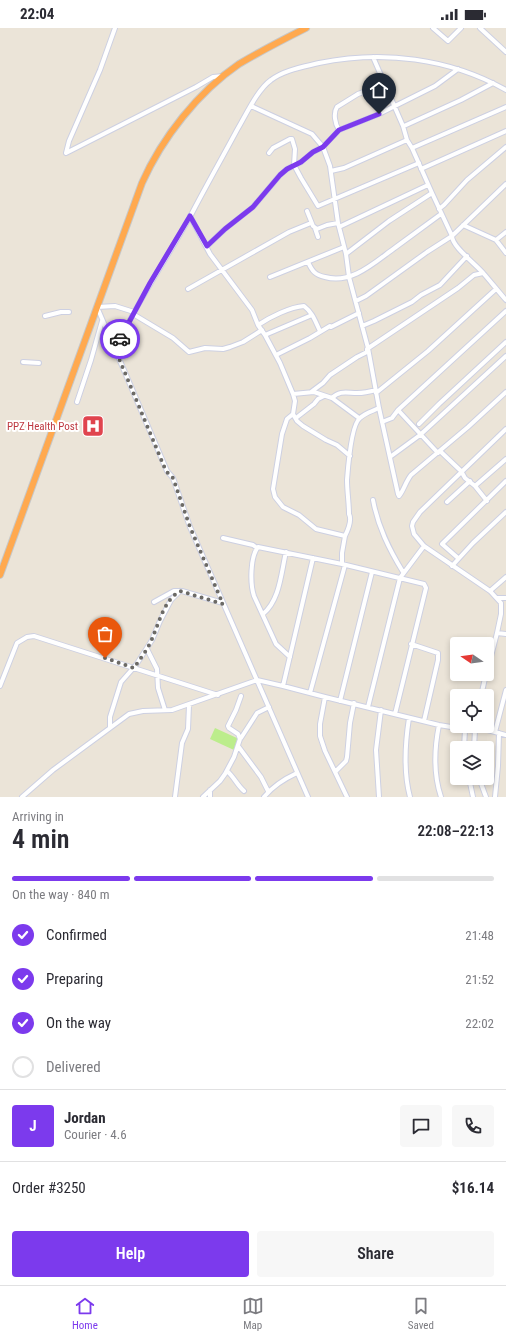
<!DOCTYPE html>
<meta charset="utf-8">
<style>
body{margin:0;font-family:"Roboto Condensed",sans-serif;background:#f7f7f7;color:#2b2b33;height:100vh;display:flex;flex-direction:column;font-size:15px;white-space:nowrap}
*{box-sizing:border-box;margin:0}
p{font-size:13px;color:#7c7c81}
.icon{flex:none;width:22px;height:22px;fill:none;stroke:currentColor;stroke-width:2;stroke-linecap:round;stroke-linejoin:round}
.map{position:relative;height:769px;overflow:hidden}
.details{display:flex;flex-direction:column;background:#fff;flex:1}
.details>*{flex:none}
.needle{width:26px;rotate:283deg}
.controls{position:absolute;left:450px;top:609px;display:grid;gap:8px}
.controls a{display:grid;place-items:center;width:44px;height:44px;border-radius:4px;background:#fff;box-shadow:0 2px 6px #0003;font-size:20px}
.pin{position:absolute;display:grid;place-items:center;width:34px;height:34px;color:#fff;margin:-41px -17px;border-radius:50% 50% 50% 0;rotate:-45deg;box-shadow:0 0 4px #0007}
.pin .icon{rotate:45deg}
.courier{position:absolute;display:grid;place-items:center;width:40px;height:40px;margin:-20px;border:3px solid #7c3aed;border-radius:50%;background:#fff;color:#222;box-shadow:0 1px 5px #0007}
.summary em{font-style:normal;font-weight:600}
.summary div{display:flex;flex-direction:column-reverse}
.summary{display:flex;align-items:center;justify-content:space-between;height:68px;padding:0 12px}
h1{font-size:26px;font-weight:600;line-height:30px}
.bar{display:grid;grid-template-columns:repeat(4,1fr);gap:6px 4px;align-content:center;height:48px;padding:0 12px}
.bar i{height:5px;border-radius:3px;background:#e1e1e2}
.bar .active{background:#7c3aed}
.bar p{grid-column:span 4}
.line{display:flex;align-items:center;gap:10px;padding:0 12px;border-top:1px solid #e1e1e2}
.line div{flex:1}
.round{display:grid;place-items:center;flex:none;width:42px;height:42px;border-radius:4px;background:#f7f7f7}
ol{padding:0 12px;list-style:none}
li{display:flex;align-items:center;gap:12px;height:44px}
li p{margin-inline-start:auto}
li .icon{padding:4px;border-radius:50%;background:#7c3aed;color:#fff;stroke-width:4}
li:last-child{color:#7c7c81}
li i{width:22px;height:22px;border:2px solid #e1e1e2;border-radius:50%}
.button{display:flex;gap:8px;margin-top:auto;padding:8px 12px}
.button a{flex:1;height:46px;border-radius:4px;background:#7c3aed;color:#fff;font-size:16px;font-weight:600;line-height:46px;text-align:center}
.button a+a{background:#f7f7f7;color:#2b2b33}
.status{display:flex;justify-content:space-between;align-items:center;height:28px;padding:0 20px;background:#fff;direction:ltr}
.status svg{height:11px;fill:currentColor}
.dock{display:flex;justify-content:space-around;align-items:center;height:56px;border-top:1px solid #e1e1e2;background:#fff;font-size:11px;color:#7c7c81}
.dock a{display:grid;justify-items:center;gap:2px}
.dock .active{color:#7c3aed}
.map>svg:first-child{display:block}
.pitch{fill:#bced8c}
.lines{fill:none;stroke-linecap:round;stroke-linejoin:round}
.minor-casing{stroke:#cdd0e2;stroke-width:6}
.highway-casing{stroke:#c7c7c7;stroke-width:8}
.minor{stroke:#fff;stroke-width:4}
.highway{stroke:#ffa94f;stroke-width:6}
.done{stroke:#6c6a66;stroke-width:4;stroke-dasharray:0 7.2}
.route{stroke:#7c3aed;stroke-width:5}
.labels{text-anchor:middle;stroke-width:4;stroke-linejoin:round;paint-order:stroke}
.health-label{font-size:11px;fill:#be3a42;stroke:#fff;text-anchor:end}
</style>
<div class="status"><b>22:04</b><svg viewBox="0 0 49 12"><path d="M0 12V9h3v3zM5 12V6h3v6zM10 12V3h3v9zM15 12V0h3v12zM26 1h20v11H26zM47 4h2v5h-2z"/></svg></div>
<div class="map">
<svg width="506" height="769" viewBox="0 0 506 769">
<rect width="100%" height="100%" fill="#ebe4d8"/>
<path class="pitch" d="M215 700 239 711 234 722 210 711Z"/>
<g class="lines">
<g class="minor-casing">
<path id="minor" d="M433 0 448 13 461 0
M480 0 506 24
M251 78 312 106 323 119 330 138 338 195 346 226 349 249 368 320 379 380 398 466 399 468
M404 98 461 72 493 55
M339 102C335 96 333 85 337 79L358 66 385 56
M412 120 506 79
M66 125 196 59 213 49 223 48
M66 125 69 113 100 42 115 0
M269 125 273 120 290 111H292L295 121 294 137 301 150 318 178 419 135
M421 141 506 103
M331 143 344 140 407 112
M506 156 452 208C452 219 476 236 484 246 491 254 498 263 506 272
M439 181 444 177 467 152 506 119
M307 183 313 198 317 201 327 197 338 195
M190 188 210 226 252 282 258 297 265 307 280 335 293 366 295 373 293 386 287 391 282 406 273 461 275 469 283 479 299 487 316 501 345 508C348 502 352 492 349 486 349 475 347 463 347 452 348 439 351 397 360 390 365 385 373 383 379 380
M463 197 496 212 506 204
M339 199 428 157
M315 200 318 209
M496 212 506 225
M207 218 225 201 253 179 280 147 287 141 301 134 313 124 323 119 339 102 379 86 435 58 458 41
M346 226 389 193 432 165
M308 234C312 243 315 247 325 249 352 257 376 233 396 219 411 208 426 197 441 186
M270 249 344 219
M188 261 289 204 311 195
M356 273 366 268 427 224 452 208 432 165 412 120 407 112 403 98 373 29
M134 284 115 278 97 279 167 443 173 450 190 499 308 769
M133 286 173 310 189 324 205 320 223 321 230 319 243 314 262 302
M45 288 61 284H69
M258 297C270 289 290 279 304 278 313 285 315 293 320 303
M362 298 374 293 412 274 421 267 440 257 467 228
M265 307 312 287
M115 321C137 274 166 232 191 187 206 158 222 130 237 102 246 87 257 62 271 52 284 42 303 39 319 35 383 22 449 30 506 62
M276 327 310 310 330 298 331 299 359 285
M23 334 39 335
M311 364 323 355 330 347 357 329 367 324V321L458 260 474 247 483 245
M376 365 428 323 496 261
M293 366 314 364 332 370 359 390
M332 370C340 362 347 365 357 365 363 365 369 364 376 362
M77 374 91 332 102 293
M398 382 438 425
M293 386 297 393 303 398 326 412 337 417 350 428
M296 390 314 376 318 371 324 368
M382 394 392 390 398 382 506 283
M419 396 439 376 506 314
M440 423 461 443 465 450 475 458 487 473
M390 429 420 407 506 328
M475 458 506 431
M399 468C403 464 406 453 411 447L468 399 506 364
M373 472C378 499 389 521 403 544
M447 474 470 453
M223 510 253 517 257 520
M458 530 442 516 506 453
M342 536V525L345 508
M452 538 473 515 506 484
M490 563 506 549
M497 570H506
M154 574 174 563H182L223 575
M263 586C280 572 281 545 286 524
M497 605 501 586V575L490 563 424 518 414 506 412 498 413 494 420 484 506 401
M411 616 438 625V632L424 693
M147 621 157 641 158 660 165 682
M290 629 276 616 254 568C250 556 250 529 258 519L342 536 424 556 426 560 395 686
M487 644 497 605 506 606
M0 658 17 615 27 609 34 608 218 667
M283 658 313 530
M310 665 345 537
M481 668 486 646
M325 669 320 696V708L325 723 347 769
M340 673 372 544
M368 679 400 550 424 518
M409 690C405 716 403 743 410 769
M439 697C434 722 433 745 441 769
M473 698 506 707
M110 699V689L121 654 136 637 145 623 152 612 160 593 171 572 180 563
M495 704 506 662
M241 710 257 685 269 679
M238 718 261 749 268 763
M464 720 465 702
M474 720 475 702
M227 743C234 749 237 757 244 763
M336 743 346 733 347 729 350 695 354 675
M469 750 473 769
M479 750 486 769
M210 762V769
M22 769 53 742 129 686 143 683 172 682 257 652 283 658 325 669 439 697 475 703
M175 769 182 715 188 701 189 677
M203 769 220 753 225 746 234 729 240 711 238 706 229 700 228 698 236 682 241 668
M264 769C273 758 284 751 297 745
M379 769 376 722 381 682
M495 769 498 738 499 705"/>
</g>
<g class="highway-casing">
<path id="highway" d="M0 547 142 155C162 110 198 64 239 36 261 23 284 11 306 0"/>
</g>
<use href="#minor" class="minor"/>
<use href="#highway" class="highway"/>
</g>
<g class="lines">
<path class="done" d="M105 630 134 640C140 631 148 621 152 611 159 595 164 572 180 563L223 576 190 499 173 450 166 443 115 321 120 311"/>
<path class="route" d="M120 311 150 255 190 188 207 218 225 201 253 179 280 147 287 141 301 134 313 124 323 119 339 102 379 86"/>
</g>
<defs>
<g id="hospital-square" transform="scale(1.15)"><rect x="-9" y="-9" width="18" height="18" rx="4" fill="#e0444e" stroke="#fff"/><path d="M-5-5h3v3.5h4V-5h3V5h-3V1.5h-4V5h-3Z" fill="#fff"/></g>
</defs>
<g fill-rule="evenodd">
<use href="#hospital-square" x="93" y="398"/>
</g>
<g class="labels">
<g class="health-label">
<text x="78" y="402">PPZ Health Post</text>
</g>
</g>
</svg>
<div class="controls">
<a><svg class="needle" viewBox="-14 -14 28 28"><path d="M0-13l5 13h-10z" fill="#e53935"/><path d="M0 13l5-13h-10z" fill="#7c7c81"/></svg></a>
<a><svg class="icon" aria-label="locate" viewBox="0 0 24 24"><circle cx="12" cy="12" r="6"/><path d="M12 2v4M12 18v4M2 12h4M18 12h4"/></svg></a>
<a><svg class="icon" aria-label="layers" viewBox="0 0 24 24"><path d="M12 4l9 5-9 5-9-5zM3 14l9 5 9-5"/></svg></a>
</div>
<div class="pin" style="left:105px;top:630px;background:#ea580c"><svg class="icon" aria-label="bag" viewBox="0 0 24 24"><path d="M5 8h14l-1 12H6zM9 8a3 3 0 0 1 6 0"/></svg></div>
<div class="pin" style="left:379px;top:86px;background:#1f2937"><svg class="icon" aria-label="home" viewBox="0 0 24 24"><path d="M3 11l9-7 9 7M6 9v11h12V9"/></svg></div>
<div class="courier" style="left:120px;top:311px"><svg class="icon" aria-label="car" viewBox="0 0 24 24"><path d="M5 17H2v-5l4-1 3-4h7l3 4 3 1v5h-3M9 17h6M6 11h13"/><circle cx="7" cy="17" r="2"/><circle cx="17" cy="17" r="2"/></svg></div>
</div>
<section class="details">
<div class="summary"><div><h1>4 min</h1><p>Arriving in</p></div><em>22:08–22:13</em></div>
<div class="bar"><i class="active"></i><i class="active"></i><i class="active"></i><i></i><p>On the way · 840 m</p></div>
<ol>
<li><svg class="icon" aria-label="check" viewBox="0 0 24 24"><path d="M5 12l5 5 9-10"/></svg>Confirmed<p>21:48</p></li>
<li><svg class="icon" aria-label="check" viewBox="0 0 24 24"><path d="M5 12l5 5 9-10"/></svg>Preparing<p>21:52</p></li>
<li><svg class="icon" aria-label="check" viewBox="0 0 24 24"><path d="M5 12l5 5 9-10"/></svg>On the way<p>22:02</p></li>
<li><i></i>Delivered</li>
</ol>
<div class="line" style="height:72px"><b class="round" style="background:#7c3aed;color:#fff">J</b><div><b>Jordan</b><p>Courier · 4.6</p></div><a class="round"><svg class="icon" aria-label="chat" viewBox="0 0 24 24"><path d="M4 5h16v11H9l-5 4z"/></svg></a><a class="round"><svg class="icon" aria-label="phone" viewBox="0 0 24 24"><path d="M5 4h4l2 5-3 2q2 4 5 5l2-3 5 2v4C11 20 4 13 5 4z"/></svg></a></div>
<div class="line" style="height:52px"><div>Order #3250</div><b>$16.14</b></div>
<div class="button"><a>Help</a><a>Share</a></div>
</section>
<nav class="dock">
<a class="active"><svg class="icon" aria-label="home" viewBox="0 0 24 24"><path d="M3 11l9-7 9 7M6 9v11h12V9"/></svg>Home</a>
<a><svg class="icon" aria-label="map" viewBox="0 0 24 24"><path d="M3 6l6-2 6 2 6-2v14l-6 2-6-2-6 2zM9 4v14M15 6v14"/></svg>Map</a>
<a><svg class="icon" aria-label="saved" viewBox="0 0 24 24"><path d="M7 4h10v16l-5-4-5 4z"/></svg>Saved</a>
</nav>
